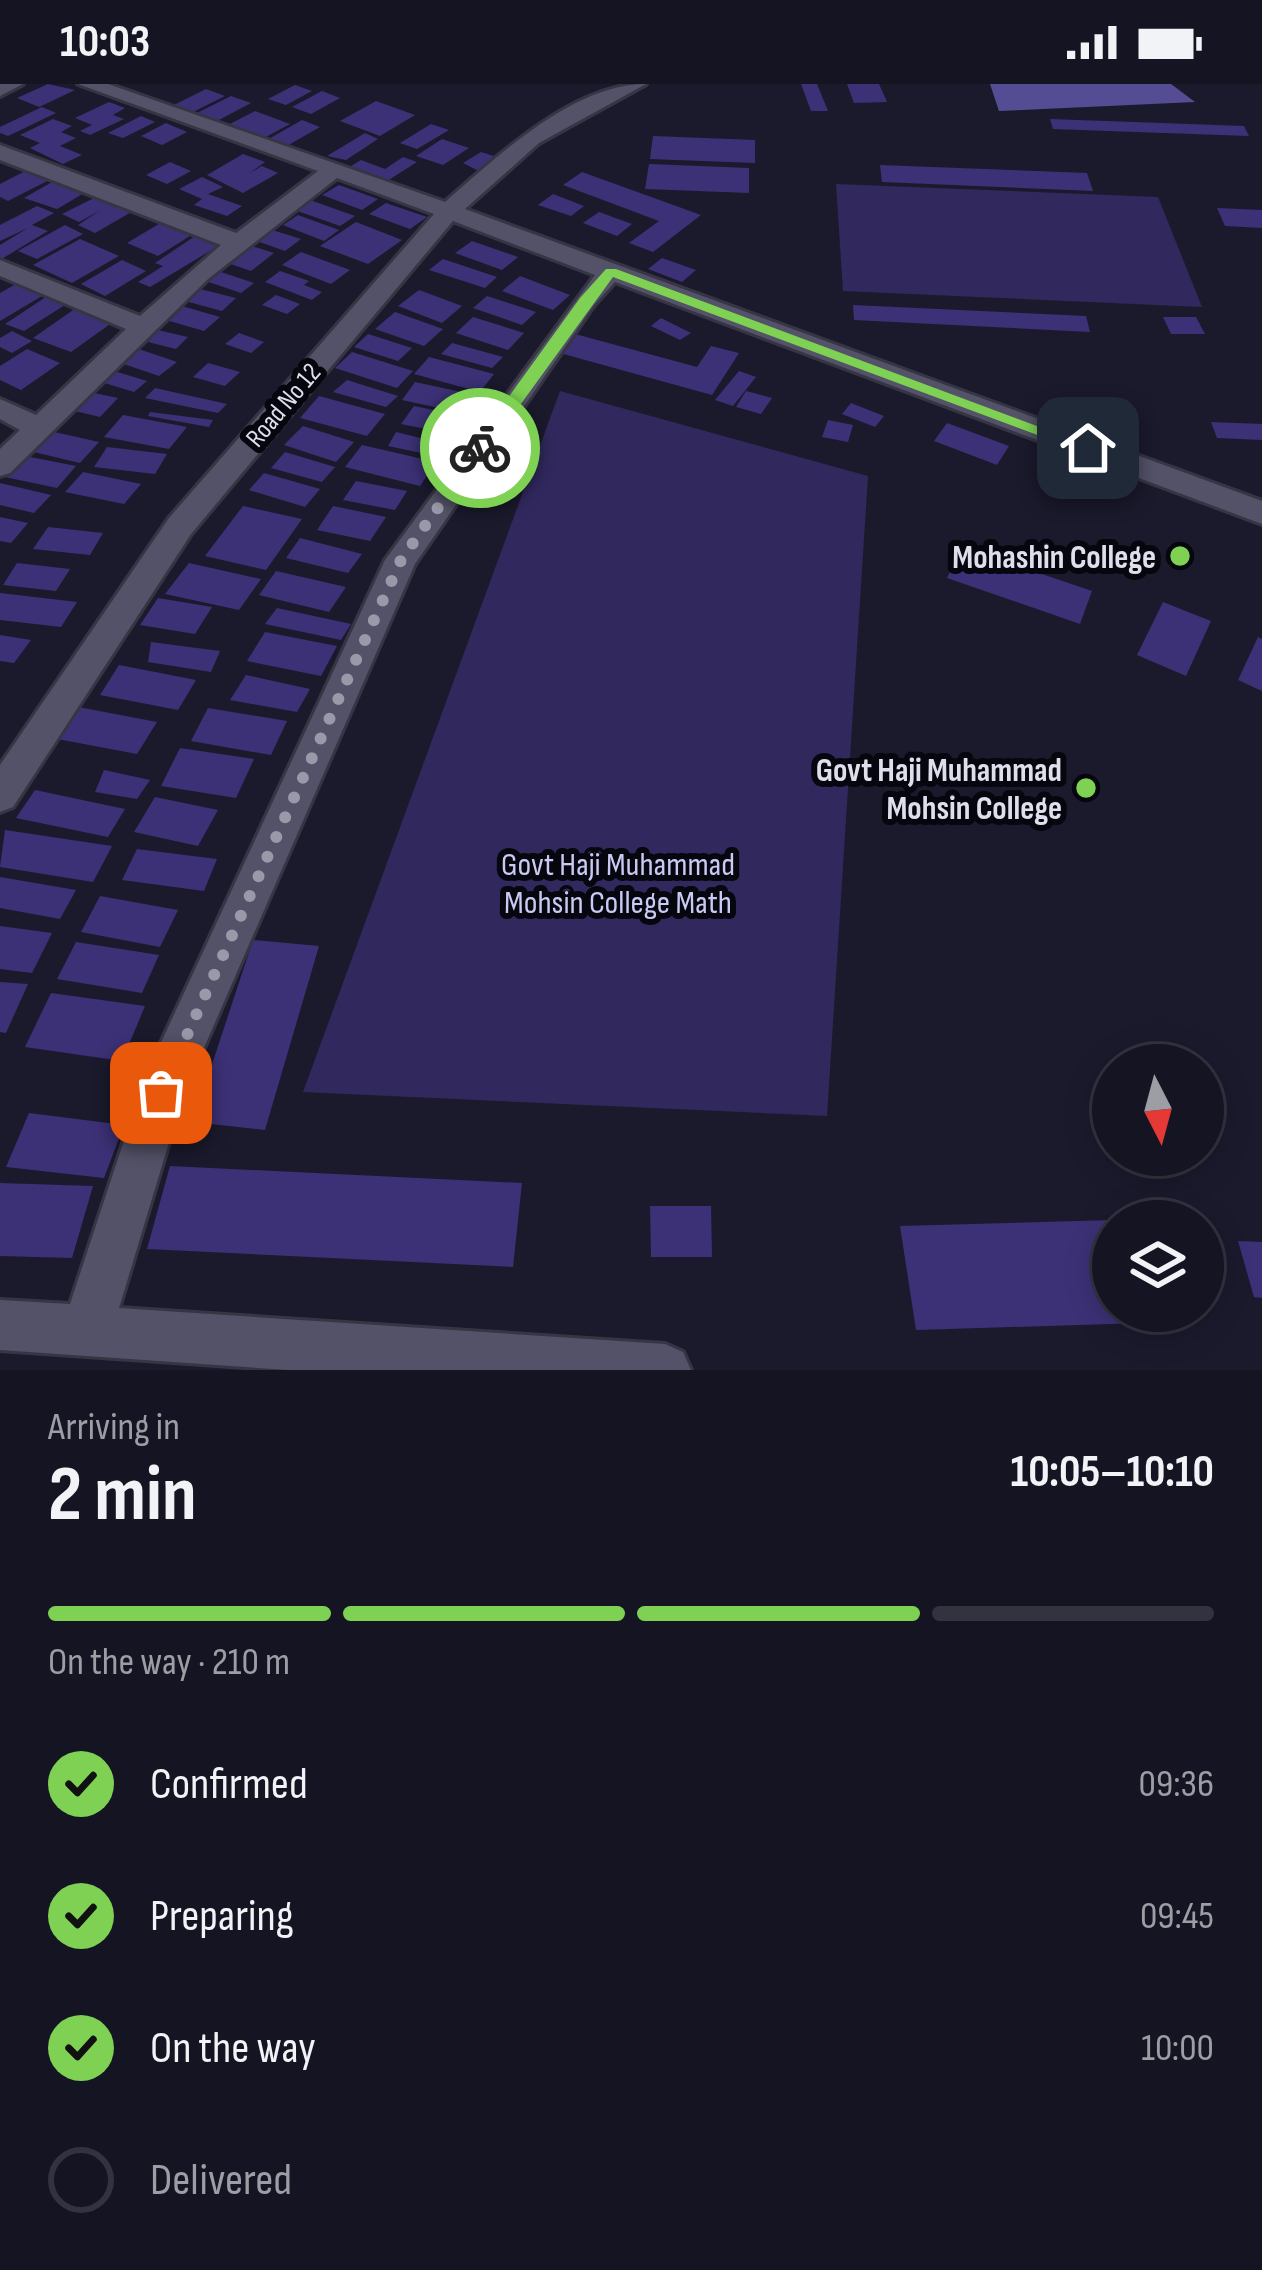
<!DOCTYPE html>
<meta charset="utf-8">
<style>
body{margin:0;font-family:"Sofia Sans Condensed",sans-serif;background:#21212f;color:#f1f3f6;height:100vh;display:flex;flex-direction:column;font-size:45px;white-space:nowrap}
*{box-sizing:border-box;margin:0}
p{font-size:39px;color:#9d9ea5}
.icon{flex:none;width:66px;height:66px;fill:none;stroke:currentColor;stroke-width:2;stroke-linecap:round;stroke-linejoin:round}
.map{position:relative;height:1286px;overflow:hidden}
.details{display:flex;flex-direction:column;background:#141422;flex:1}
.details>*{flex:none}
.needle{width:78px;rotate:174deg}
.fabs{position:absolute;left:1092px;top:960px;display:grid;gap:24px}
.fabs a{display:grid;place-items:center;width:132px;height:132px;border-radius:50%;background:#141422;box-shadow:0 6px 30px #0003,0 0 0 3px #333340;font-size:60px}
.pin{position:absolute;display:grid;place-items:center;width:102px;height:102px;color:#fff;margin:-51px;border-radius:24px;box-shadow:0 6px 18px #0006}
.courier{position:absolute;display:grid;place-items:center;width:120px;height:120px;margin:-60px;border:9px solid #7ed153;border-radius:50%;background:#fff;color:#222;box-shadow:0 3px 15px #0007}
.headline em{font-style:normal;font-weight:700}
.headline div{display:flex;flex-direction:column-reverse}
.headline{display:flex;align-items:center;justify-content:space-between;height:204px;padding:0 48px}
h1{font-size:78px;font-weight:700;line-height:90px}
.bar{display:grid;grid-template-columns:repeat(4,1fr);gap:18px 12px;align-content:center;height:144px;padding:0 48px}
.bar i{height:15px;border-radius:9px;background:#333340}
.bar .active{background:#7ed153}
.bar p{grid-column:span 4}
ol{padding:0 48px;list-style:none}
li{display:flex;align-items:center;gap:36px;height:132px}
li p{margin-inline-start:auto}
li .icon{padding:12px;border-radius:50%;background:#7ed153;color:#111;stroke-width:4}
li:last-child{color:#9d9ea5}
li i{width:66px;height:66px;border:6px solid #333340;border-radius:50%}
.status{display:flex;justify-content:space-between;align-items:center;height:84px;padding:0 60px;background:#141422;direction:ltr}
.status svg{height:33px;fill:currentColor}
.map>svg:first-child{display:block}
.green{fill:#31295e}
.water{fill:#554d94}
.building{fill:#3c3176}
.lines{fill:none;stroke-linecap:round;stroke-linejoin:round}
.minor-casing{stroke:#363544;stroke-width:6}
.minor{fill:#535268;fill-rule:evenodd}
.route{fill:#7ed153}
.done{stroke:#9a99a9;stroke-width:12;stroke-dasharray:0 21.6}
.poi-dot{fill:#7ed153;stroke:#06060e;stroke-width:4.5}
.labels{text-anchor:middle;stroke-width:12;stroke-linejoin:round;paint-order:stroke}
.far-street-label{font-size:27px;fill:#dedeec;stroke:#06060e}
.poi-label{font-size:33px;font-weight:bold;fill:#dedeec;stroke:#06060e;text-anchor:end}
.park-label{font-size:33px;fill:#cac9f3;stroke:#06060e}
</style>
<div class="status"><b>10:03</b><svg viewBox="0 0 49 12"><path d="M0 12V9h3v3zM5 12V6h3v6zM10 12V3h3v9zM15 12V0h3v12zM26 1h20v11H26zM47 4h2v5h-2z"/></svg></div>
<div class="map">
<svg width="1262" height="1286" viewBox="0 0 1262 1286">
<rect width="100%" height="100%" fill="#1b1a2d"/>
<path class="green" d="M836 100 1158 113 1202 223 843 207Z
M560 307 868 392 827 1032 303 1008Z"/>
<path class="water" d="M990 0H1171L1195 18 999 27Z"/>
<path class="building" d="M48 0 75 6 39 23 17 14Z
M801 0H817L828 27H811Z
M847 0H879L887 18 854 19Z
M295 1 312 7 286 21 268 15Z
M206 5 225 12 191 29 172 22Z
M322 7 340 14 311 30 292 23Z
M231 12 251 19 217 37 197 29Z
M376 17 415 31 380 52 340 37Z
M109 18 125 24 113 31 124 35 90 51 80 47 92 41 75 34Z
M42 23 56 29 8 52 0 49V43Z
M255 27 290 40 264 54 226 42Z
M141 32 155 38 123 54 108 49Z
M53 35 72 42 61 48 76 54 60 62 82 71 63 80 30 64 40 59 20 51Z
M1050 35 1244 42 1249 52 1053 45Z
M302 36 320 43 285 63 267 56Z
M166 39 187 48 162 61 141 52Z
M431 40 449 46 417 65 400 59Z
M365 49 378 55 346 76 327 72Z
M653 52 755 56V79L650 75Z
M442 55 469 64 443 81 416 72Z
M481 68 500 74 479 87 463 79Z
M243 70 265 78 250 89 262 82 278 89 243 109 207 91Z
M403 73 417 78 387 97 348 84 361 76 385 85Z
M170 78 191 87 167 100 146 91Z
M649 80 749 84V109L645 105Z
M880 81 1087 89 1093 107 882 98Z
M33 83 55 93 8 117 0 113V100Z
M582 88 701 131 653 168 629 159 659 137 563 101Z
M202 93 223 103 208 110 242 122 227 132 194 121 202 115 179 105Z
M59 94 91 105 57 125 24 114Z
M339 101 378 115 362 126 322 111Z
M102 110 135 126 95 149 78 141 101 126 79 138 62 130Z
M553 110 584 122 571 132 538 121Z
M307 115 355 132 340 142 292 125Z
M386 119 427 133 410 145 369 130Z
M37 122 54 129 32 141 48 147 0 176V161L28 144 0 157V141Z
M1217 124 1262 126V144L1225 142Z
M599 128 632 140 617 152 583 139Z
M298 131 339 146 324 157 283 141Z
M167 135 198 147 158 172 127 159Z
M356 138 402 156 368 180 320 162Z
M65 141 83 150 37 175 18 167Z
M269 145 301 155 285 167 254 156Z
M195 152 220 161 150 203 138 198 163 182 155 179Z
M80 155 119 172 72 199 33 181Z
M472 157 518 173 502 186 455 169Z
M248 161 274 169 251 187 225 178Z
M301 168 350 186 331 200 282 181Z
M662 174 696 186 682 198 648 185Z
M443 175 497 193 485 204 429 186Z
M122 176 146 187 105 212 81 200Z
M212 185 254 199 241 209 200 195Z
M280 187 309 197 304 201 322 208 312 216 265 198Z
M520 192 570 211 553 226 502 207Z
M16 200 42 212 0 237V209Z
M188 202 236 214 222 227 174 214Z
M419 206 462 222 442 239 398 222Z
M49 211 68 219 24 247 5 240Z
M276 211 300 220 287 230 262 221Z
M487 212 536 228 522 241 473 224Z
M168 218 220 233 204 247 152 232Z
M853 221 1086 232 1090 248 854 236Z
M76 224 113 238 71 268 33 254Z
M395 228 443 245 424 262 375 245Z
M473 233 524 249 508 266 456 249Z
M1163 233H1196L1205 250H1171Z
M661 234 691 249 680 256 651 242Z
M153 245 188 253 176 265 140 256Z
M12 247 32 257 12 269 0 263V254Z
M564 247 697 283 711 262 739 269 712 311 549 266Z
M239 249 264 258 251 269 225 260Z
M368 250 412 264 398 277 354 263Z
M452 259 503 273 492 284 441 270Z
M127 261 177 278 159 292 109 275Z
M27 265 60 279 21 306 0 296V282Z
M352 268 413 287 397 304 335 284Z
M429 273 494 290 480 308 414 290Z
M208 279 240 288 225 302 193 293Z
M101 283 147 297 134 308 88 294Z
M739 287 756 293 733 322 715 316Z
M347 296 398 312 386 323 333 308Z
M415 298 466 309 453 327 402 316Z
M155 304 227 320 218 329 145 314Z
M80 306 118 314 100 333 62 324Z
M746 307 772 314 761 330 736 323Z
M319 312 385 330 367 352 300 334Z
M851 319 884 332 875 343 842 330Z
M414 322 458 331 446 349 401 340Z
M150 328 213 336 209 343 148 332Z
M123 331 187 343 169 365 104 353Z
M828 336 853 341 848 358 822 353Z
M1211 338 1262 340V356L1217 354Z
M947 339 1009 362 997 381 934 357Z
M303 342 354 358 336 378 284 361Z
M32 343 99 358 80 379 13 363Z
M396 348 445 360 435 372 388 362Z
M362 361 436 378 420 402 345 383Z
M107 363 167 370 155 390 94 383Z
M285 368 335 383 322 398 271 384Z
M20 371 76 382 57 404 0 392Z
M83 388 141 400 124 420 65 408Z
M264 389 320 405 305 423 249 406Z
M356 397 407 407 395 426 343 416Z
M0 399 51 411 34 429 0 421Z
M243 422 302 435 266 486 205 472Z
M333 422 386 433 370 457 317 446Z
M0 433 28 439 11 459 0 457Z
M48 443 103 449 90 471 33 465Z
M300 454 362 470 348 489 286 474Z
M962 463 1092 507 1080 540 947 494Z
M17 479 70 485 56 507 3 501Z
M189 479 261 495 239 526 165 510Z
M276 487 346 503 329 528 259 511Z
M0 509 77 518 61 543 0 536Z
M158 514 212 523 195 550 140 541Z
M1163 518 1211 537 1186 592 1137 571Z
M277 524 351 540 341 556 265 540Z
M265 548 337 562 321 592 247 577Z
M0 551 31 556 14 579 0 577Z
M1258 553 1262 555V607L1238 596Z
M151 558 220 567 211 588 148 578Z
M119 581 196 596 178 626 100 611Z
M246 591 310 605 297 628 230 616Z
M73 622 157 638 137 670 52 654Z
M208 624 287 637 271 671 191 657Z
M180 664 254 675 236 714 161 702Z
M104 686 150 696 137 715 95 708Z
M35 706 125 725 108 753 16 734Z
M155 713 218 726 198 762 134 748Z
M5 746 112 762 93 798 0 783Z
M137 765 217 775 204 807 122 796Z
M0 793 76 806 60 835 0 824Z
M100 812 178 826 160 863 81 848Z
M0 842 52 849 32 889 0 885Z
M253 856 319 862 265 1046 193 1038Z
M76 858 159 871 142 909 57 895Z
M0 898 28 900 6 949 0 948Z
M51 909 145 922 122 977 25 963Z
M29 1029 124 1041 104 1094 6 1083Z
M170 1082 522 1099 513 1183 147 1165Z
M0 1099 93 1102 72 1174 0 1172Z
M650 1122H711L712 1173H651Z
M1113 1136V1227H1141L1144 1239 916 1246 900 1142Z
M1238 1157 1262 1158V1214L1254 1213Z"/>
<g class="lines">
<g class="minor-casing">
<path id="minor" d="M0 0H23L0 12Z
M78 0H108L445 118C498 72 573 0 646 0L539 59 465 125 1262 417V440L615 198 594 221 415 480 183 1012 119 1224 665 1260 683 1268 691 1286H288L0 1266V1216L70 1220 145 993 385 476 595 191 453 137 191 450 13 723 0 728V681L169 434 434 130 337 94 208 195 10 389 0 392V365L20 346 0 335V315L36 331 126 245 0 192V176L140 232 221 161 0 76V61L236 149 318 87Z"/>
</g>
<use href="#minor" class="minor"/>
</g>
<path class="route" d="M606 185H616L1096 364 1083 368 613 193 486 368H474V361L580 214Z"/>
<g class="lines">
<path class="done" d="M161 1009 401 476 480 364"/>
</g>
<g class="poi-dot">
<circle cx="1180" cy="472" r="12"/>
<circle cx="1086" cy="704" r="12"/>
</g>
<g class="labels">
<g class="far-street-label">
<text transform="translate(283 321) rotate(-50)" y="9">Road No 12</text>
</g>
<g class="poi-label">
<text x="1156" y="484">Mohashin College</text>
<text x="1062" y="697">Govt Haji Muhammad<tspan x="1062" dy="38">Mohsin College</tspan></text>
</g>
<g class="park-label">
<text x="618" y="791">Govt Haji Muhammad<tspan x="618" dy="38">Mohsin College Math</tspan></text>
</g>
</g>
</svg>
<div class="fabs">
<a><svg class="needle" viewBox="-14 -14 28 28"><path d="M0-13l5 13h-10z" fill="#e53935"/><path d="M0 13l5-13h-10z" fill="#9d9ea5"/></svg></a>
<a><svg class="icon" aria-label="layers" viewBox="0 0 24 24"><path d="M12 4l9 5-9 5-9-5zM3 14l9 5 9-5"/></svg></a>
</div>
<div class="pin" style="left:161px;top:1009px;background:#ea580c"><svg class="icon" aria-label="bag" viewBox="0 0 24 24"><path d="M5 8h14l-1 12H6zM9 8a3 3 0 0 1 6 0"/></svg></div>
<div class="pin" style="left:1088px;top:364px;background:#1f2937"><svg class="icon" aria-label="home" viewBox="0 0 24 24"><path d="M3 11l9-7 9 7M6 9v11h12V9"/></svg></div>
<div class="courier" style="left:480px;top:364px"><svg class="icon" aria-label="bike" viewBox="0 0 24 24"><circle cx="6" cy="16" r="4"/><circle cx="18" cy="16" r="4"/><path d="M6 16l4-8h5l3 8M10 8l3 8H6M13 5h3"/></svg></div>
</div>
<section class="details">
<div class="headline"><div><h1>2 min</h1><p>Arriving in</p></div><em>10:05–10:10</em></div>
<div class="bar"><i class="active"></i><i class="active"></i><i class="active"></i><i></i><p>On the way · 210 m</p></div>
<ol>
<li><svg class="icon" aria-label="check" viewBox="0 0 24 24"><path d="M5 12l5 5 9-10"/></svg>Confirmed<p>09:36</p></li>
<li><svg class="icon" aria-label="check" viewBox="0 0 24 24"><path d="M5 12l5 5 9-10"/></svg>Preparing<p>09:45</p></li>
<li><svg class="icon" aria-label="check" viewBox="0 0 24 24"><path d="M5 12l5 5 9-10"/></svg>On the way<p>10:00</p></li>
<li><i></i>Delivered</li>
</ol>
</section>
